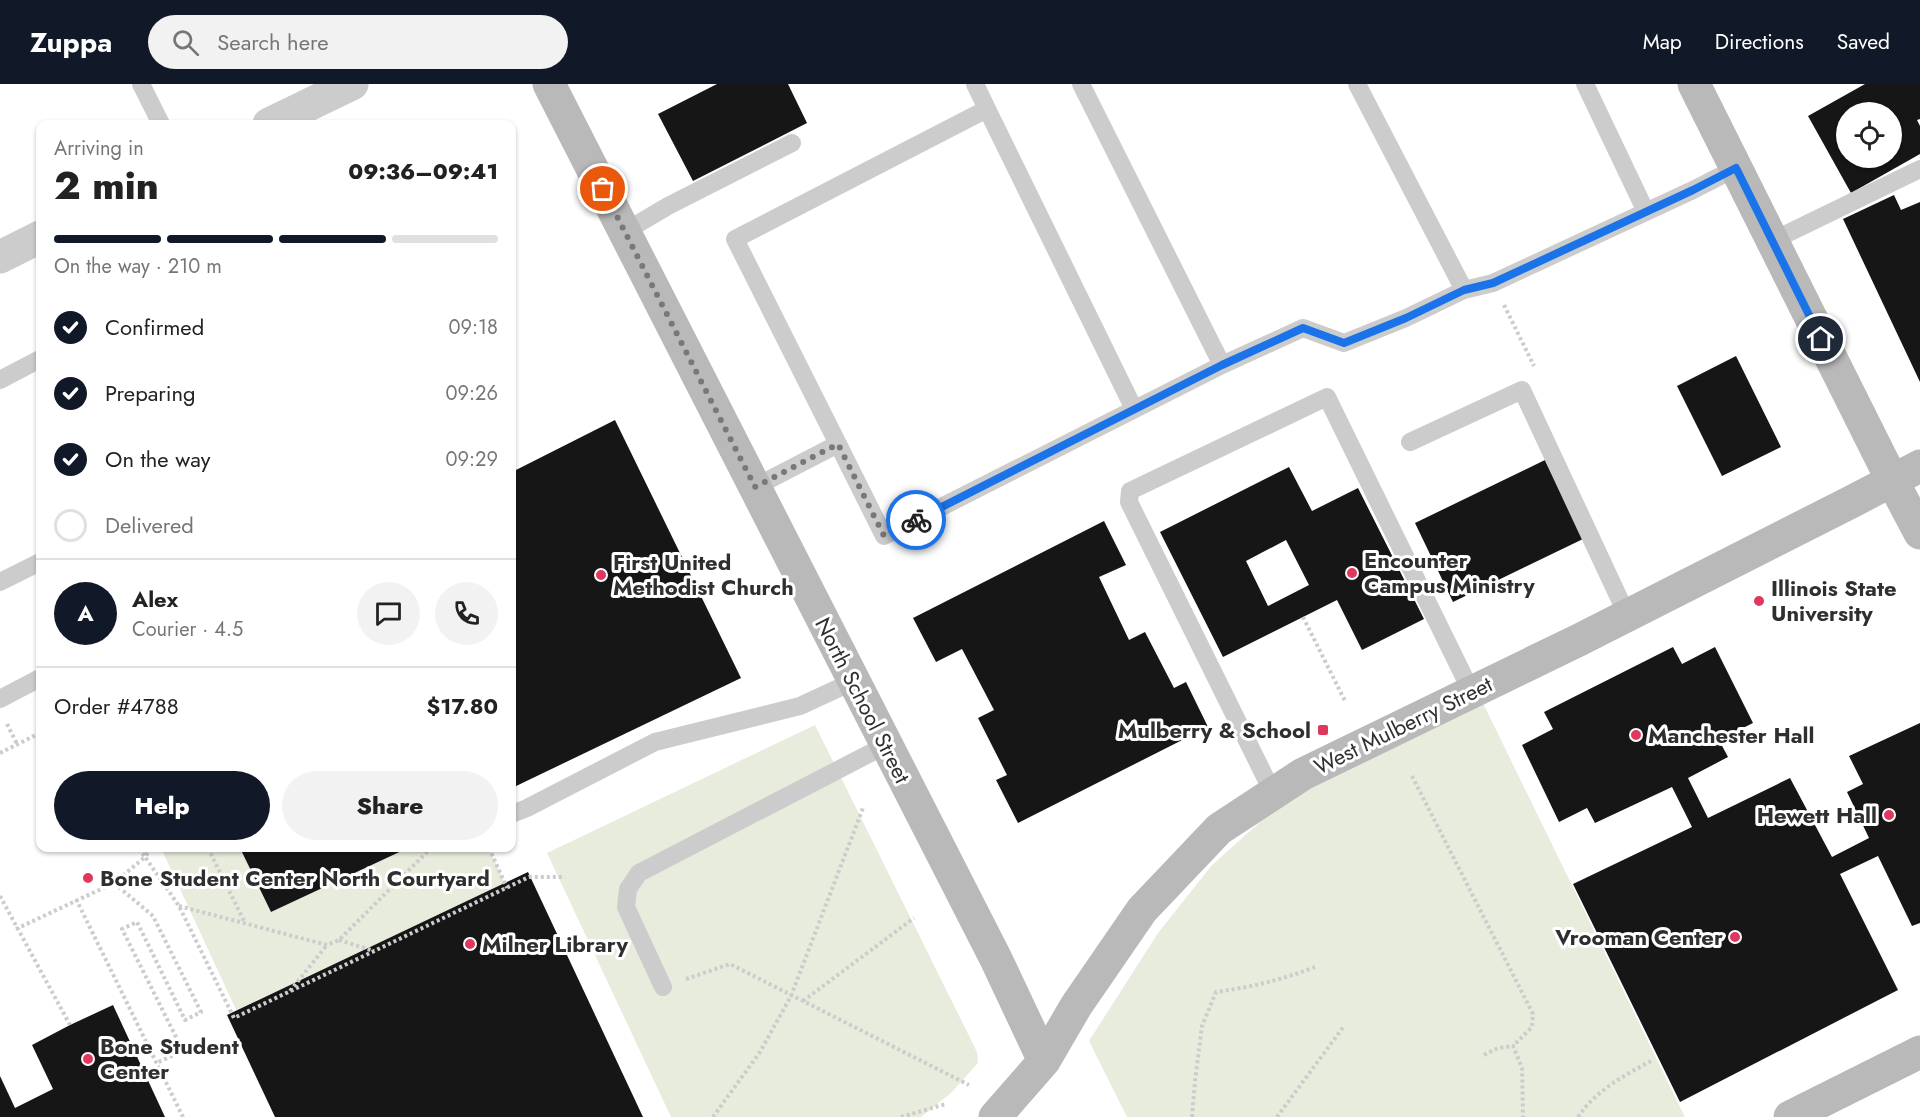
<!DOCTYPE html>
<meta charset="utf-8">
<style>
body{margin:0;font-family:Jost,sans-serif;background:#f2f2f2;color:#222;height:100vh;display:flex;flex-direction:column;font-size:22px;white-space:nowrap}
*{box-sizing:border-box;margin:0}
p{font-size:20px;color:#767676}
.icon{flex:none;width:33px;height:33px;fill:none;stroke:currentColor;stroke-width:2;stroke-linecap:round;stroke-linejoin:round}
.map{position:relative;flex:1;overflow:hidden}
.sheet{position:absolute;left:36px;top:36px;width:480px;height:732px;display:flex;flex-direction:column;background:#fff;border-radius:12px;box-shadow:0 2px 4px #0004}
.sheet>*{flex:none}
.fabs{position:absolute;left:1836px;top:18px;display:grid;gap:12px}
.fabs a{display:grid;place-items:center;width:66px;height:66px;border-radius:50%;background:#fff;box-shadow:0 2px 4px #0004;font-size:30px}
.pin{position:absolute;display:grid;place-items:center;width:51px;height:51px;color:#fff;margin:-26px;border:3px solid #fff;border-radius:50%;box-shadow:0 2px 6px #0007}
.courier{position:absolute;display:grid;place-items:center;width:60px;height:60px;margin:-30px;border:4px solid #1a73e8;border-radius:50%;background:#fff;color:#222;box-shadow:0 2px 8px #0007}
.headline em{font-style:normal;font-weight:800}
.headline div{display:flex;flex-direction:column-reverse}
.headline{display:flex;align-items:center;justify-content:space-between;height:102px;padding:0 18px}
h1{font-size:39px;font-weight:800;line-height:45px}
.bar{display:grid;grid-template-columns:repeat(4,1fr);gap:9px 6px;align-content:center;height:72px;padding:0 18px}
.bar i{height:8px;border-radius:4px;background:#e0e0e0}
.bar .on{background:#111827}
.bar p{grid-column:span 4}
.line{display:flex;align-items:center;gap:15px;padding:0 18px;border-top:2px solid #e0e0e0}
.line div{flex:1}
.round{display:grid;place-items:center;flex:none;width:63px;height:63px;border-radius:32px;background:#f2f2f2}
ol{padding:0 18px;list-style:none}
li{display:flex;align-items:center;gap:18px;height:66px}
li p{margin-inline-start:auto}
li .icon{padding:6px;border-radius:50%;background:#111827;color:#fff;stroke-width:4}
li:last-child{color:#767676}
li i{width:33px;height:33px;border:3px solid #e0e0e0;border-radius:50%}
.button{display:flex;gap:12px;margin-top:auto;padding:12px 18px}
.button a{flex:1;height:69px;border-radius:36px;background:#111827;color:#fff;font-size:24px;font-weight:800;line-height:69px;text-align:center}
.button a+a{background:#f2f2f2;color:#222}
header{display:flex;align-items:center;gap:36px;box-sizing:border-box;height:84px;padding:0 30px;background:#111827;color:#fff}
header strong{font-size:28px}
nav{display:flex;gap:33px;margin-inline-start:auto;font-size:21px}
.search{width:420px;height:54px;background:#f2f2f2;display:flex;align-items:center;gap:15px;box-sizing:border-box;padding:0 21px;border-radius:33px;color:#767676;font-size:22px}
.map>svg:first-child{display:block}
.green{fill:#e8ecdd}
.building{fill:#161616;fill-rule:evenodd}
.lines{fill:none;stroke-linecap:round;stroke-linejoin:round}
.path{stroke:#ccc;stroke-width:4;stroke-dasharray:3 3;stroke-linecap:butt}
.lane{stroke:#ccc;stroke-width:18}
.street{stroke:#ccc;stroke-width:33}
.secondary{stroke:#b9b9b9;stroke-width:33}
.done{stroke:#787878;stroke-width:6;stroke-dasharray:0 10.8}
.route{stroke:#1a73e8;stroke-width:8}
.poi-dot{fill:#e0375f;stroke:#fff;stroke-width:2}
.labels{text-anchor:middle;stroke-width:6;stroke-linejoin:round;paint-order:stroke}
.poi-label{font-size:22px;font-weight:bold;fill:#2f2f2f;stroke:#fff;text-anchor:start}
.street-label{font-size:22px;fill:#2f2f2f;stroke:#fff}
</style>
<header>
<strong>Zuppa</strong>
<div class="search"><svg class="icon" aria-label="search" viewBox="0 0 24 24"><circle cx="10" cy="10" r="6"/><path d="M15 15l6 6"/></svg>Search here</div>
<nav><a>Map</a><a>Directions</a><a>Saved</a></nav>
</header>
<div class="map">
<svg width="1920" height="1033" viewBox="0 0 1920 1033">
<rect width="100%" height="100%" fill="#fff"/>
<path class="green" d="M1481 615 1685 1033H1127L1089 957 1158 849 1212 781 1269 730 1336 687Z
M815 641 977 968 978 979 951 1009 921 1033H671L547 769Z
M161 764H240L271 828 408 764H489L507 804 238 930Z"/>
<path class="building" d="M717 0H788L807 39 693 97 658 30Z
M1865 0H1920V35L1917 36 1920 42V70L1851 109 1808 32ZM1846 28H1892V74H1846Z
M1894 111 1901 126 1920 118V298L1843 135Z
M1736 272 1781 363 1722 392 1677 302Z
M615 336 741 594 512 704V388Z
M1545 376 1583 455 1453 518 1415 439Z
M1289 383 1312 427 1358 404 1424 535 1362 566 1337 516 1223 573 1160 448ZM1286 456 1309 501 1268 522 1246 477Z
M1104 437 1126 481 1099 493 1129 556 1145 548 1174 604 1186 598 1208 643 1018 739 996 696 1007 691 978 634 994 626 962 565 936 578 913 534Z
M1673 563 1682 580 1715 563 1753 639 1719 656 1728 673 1688 694 1708 734 1790 694 1832 773 1869 754 1847 708 1863 700 1849 672 1920 639V839L1912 842 1878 772 1840 790 1898 906 1680 1018 1573 800 1692 743 1672 703 1595 739 1587 724 1559 738 1522 661 1553 645 1544 628Z
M240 764H408L271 828Z
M528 788 643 1033H275L227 931Z
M113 921 165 1033H0V992L15 1024 53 1005 32 961 70 941Z"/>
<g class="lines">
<path class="path" d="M1504 221 1534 282
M1303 533 1345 617
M7 640 17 660
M0 669 40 649
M1412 692 1533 930 1532 943 1513 962
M151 764 145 773 179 822 234 934 529 793H565
M208 764 245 839
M489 764 507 804
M114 799 153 832 201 928 185 936 137 838 122 845 183 967 156 979
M0 812 70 941
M76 815 183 1033
M179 822 327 861 339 856 431 764
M16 845 114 799 145 773 138 764
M339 856 374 867
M686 895 730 880 969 1001
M290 907 327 861
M803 917 914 834
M1484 971 1498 964 1513 962 1522 984 1523 1033
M713 1033 760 968 791 912 863 724
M901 1033 946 1020
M1192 1033 1195 997 1202 942 1216 908C1252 903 1281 896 1315 883
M1277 1033 1344 942
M1578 1033C1596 1006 1625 991 1653 976"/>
<path class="lane" d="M141 0 161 40
M1081 0 1222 281
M1357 0 1464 206 1493 199 1693 106 1736 84
M1585 0 1646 128
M987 25 1134 325
M624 148 668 122 792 59
M1772 157 1920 85
M0 296 40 275
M1410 358 1522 306 1627 531
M838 360 735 155 987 25 975 0
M755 403 838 360 884 452 1222 281 1303 244 1344 259 1406 234 1464 206
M0 498 40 478
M0 615 40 594
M1273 709 1129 418 1130 407 1327 313 1471 607
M512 730 527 724 655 658 800 622 854 597
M663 903 626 823 628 805 639 789 886 661"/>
<path class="street" d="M269 40 352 0
M0 173 40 153"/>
<path class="secondary" d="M549 0 996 875 1044 977
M1694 0 1892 396 1920 449
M995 1033 1044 977 1076 922 1142 826 1219 745 1303 690 1579 556 1853 417 1920 382
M1790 1033 1920 968"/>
</g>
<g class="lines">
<path class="done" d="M603 105 755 403 838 360 884 452 916 436"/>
<path class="route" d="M916 436 1222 281 1303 244 1344 259 1406 234 1464 206 1493 199 1693 106 1736 84 1821 255"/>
</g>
<g class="poi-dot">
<circle cx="1352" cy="489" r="6"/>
<circle cx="601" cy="491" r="6"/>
<circle cx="1759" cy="517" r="6"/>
<rect x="1317" y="640" width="12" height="12" rx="3"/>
<circle cx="1636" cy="651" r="6"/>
<circle cx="1889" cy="731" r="6"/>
<circle cx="88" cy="794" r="6"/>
<circle cx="1735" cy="853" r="6"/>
<circle cx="470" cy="860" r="6"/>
<circle cx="88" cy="975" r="6"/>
</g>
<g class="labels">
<g class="poi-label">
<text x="1364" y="484">Encounter<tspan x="1364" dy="25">Campus Ministry</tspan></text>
<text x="613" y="486">First United<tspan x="613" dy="25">Methodist Church</tspan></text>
<text x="1771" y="512">Illinois State<tspan x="1771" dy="25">University</tspan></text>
<text x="1311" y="654" text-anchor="end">Mulberry &amp; School</text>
<text x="1648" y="659">Manchester Hall</text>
<text x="1877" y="739" text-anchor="end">Hewett Hall</text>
<text x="100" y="802">Bone Student Center North Courtyard</text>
<text x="1723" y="861" text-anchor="end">Vrooman Center</text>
<text x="482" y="868">Milner Library</text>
<text x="100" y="970">Bone Student<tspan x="100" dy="25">Center</tspan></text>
</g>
<g class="street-label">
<text transform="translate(863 616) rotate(63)" y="8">North School Street</text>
<text transform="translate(1403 641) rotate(-26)" y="8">West Mulberry Street</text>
</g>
</g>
</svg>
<div class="fabs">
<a><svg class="icon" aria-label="locate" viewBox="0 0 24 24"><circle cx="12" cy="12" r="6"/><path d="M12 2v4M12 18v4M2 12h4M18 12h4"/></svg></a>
</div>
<div class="pin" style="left:603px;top:105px;background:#ea580c"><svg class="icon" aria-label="bag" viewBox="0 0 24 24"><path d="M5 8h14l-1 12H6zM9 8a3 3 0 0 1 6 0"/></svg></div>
<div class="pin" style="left:1821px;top:255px;background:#1f2937"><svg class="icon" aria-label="home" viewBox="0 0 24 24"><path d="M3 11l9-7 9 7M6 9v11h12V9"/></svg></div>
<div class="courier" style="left:916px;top:436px"><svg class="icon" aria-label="bike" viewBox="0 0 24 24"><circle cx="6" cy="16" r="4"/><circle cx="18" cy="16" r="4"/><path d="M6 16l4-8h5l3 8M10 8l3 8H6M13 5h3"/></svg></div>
<section class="sheet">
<div class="headline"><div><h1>2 min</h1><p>Arriving in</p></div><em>09:36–09:41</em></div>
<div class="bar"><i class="on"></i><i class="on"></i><i class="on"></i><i></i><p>On the way · 210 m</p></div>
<ol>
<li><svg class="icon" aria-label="check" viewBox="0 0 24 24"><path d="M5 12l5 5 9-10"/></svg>Confirmed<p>09:18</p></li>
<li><svg class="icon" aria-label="check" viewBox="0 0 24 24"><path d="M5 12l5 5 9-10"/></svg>Preparing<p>09:26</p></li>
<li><svg class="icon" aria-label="check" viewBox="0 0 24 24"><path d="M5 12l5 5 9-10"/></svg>On the way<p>09:29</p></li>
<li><i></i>Delivered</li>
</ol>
<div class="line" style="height:108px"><b class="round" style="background:#111827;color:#fff">A</b><div><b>Alex</b><p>Courier · 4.5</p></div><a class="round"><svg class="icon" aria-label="chat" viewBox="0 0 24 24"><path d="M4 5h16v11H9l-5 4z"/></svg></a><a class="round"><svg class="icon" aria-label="phone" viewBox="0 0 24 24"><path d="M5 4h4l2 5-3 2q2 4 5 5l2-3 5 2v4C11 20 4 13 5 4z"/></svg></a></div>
<div class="line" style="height:78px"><div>Order #4788</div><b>$17.80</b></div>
<div class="button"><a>Help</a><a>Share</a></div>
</section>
</div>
